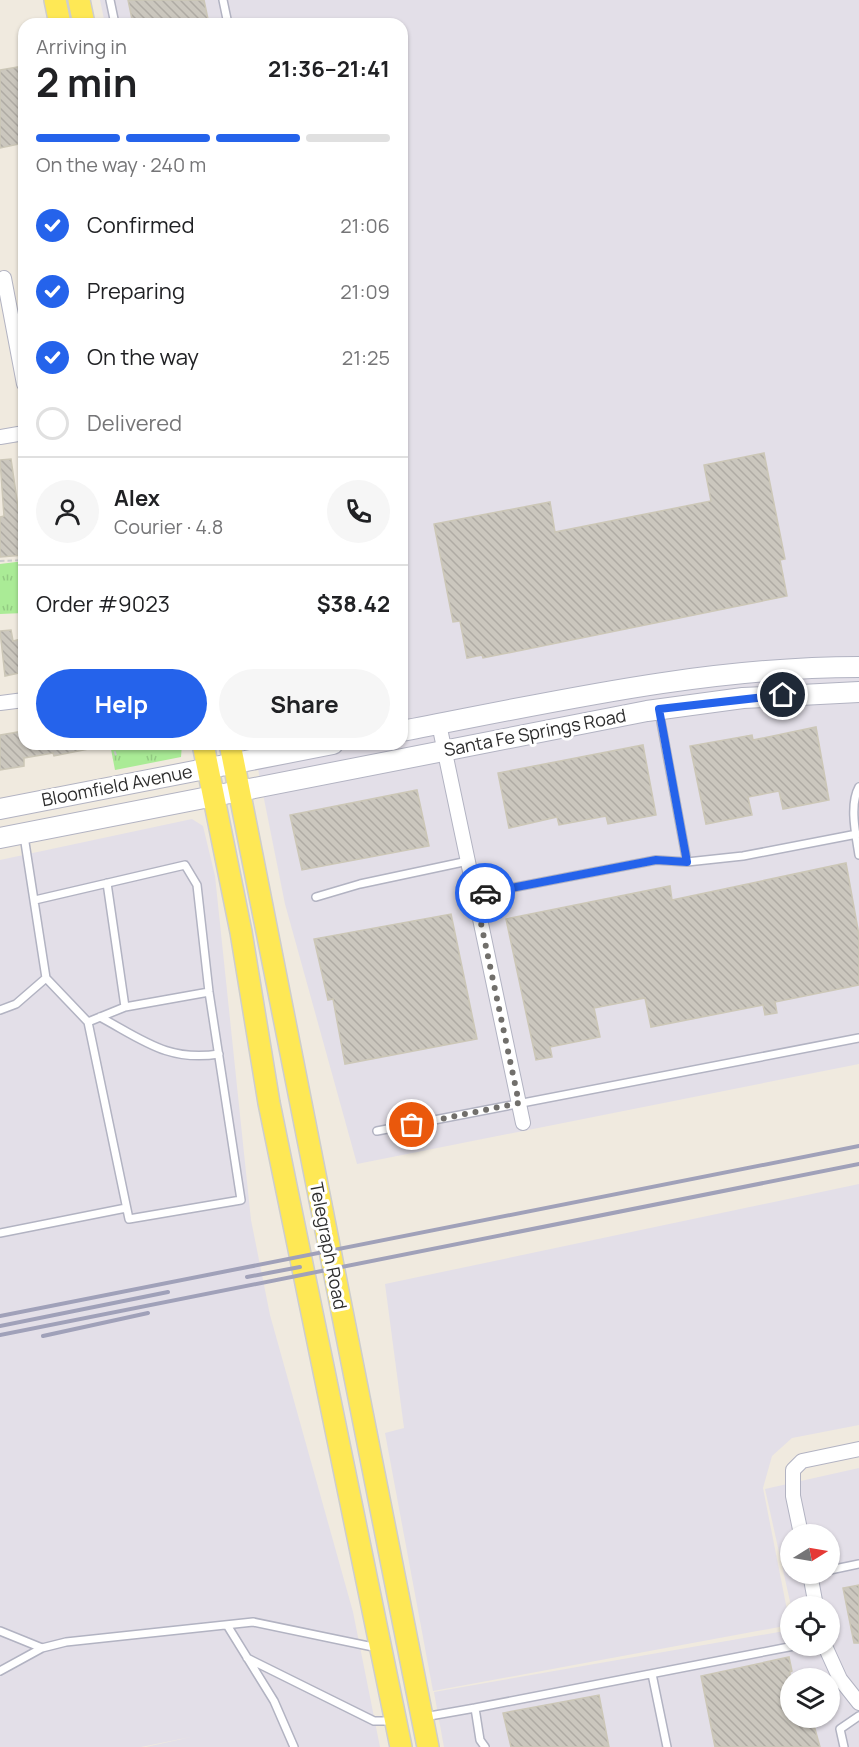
<!DOCTYPE html>
<meta charset="utf-8">
<style>
body{margin:0;font-family:Manrope,sans-serif;background:#f6f6f6;color:#202124;height:100vh;display:flex;flex-direction:column;font-size:22px;white-space:nowrap}
*{box-sizing:border-box;margin:0}
p{font-size:20px;color:#757577}
.icon{flex:none;width:33px;height:33px;fill:none;stroke:currentColor;stroke-width:2;stroke-linecap:round;stroke-linejoin:round}
.map{position:relative;flex:1;overflow:hidden}
.drawer{position:absolute;left:18px;top:18px;width:390px;height:732px;display:flex;flex-direction:column;background:#fff;border-radius:18px;box-shadow:0 2px 4px #0004}
.drawer>*{flex:none}
.needle{width:39px;rotate:79deg}
.controls{position:absolute;left:780px;top:1524px;display:grid;gap:12px}
.controls a{display:grid;place-items:center;width:60px;height:60px;border-radius:50%;background:#fff;box-shadow:0 2px 4px #0004;font-size:30px}
.pin{position:absolute;display:grid;place-items:center;width:51px;height:51px;color:#fff;margin:-26px;border:3px solid #fff;border-radius:50%;box-shadow:0 2px 6px #0007}
.courier{position:absolute;display:grid;place-items:center;width:60px;height:60px;margin:-30px;border:4px solid #2563eb;border-radius:50%;background:#fff;color:#222;box-shadow:0 2px 8px #0007}
.summary em{font-style:normal;font-weight:700}
.summary div{display:flex;flex-direction:column-reverse}
.summary{display:flex;align-items:center;justify-content:space-between;height:102px;padding:0 18px}
h1{font-size:39px;font-weight:700;line-height:45px}
.bar{display:grid;grid-template-columns:repeat(4,1fr);gap:9px 6px;align-content:center;height:72px;padding:0 18px}
.bar i{height:8px;border-radius:4px;background:#e0e0e0}
.bar .current{background:#2563eb}
.bar p{grid-column:span 4}
.line{display:flex;align-items:center;gap:15px;padding:0 18px;border-top:2px solid #e0e0e0}
.line div{flex:1}
.round{display:grid;place-items:center;flex:none;width:63px;height:63px;border-radius:32px;background:#f6f6f6}
ol{padding:0 18px;list-style:none}
li{display:flex;align-items:center;gap:18px;height:66px}
li p{margin-inline-start:auto}
li .icon{padding:6px;border-radius:50%;background:#2563eb;color:#fff;stroke-width:4}
li:last-child{color:#757577}
li i{width:33px;height:33px;border:3px solid #e0e0e0;border-radius:50%}
.action{display:flex;gap:12px;margin-top:auto;padding:12px 18px}
.action a{flex:1;height:69px;border-radius:36px;background:#2563eb;color:#fff;font-size:24px;font-weight:700;line-height:69px;text-align:center}
.action a+a{background:#f6f6f6;color:#202124}
.map>svg:first-child{display:block}
.industrial{fill:#e3dfe8;fill-rule:evenodd}
.park{fill:url(#park-tufts)}
.building{fill:url(#building-back-hatch);stroke:#ccc7b7;stroke-width:1.5}
.lines{fill:none;stroke-linecap:round;stroke-linejoin:round}
.service-casing{stroke:#b2b3c2;stroke-width:10}
.minor-casing{stroke:#b2b3c2;stroke-width:16}
.secondary-casing{stroke:#b2b3c2;stroke-width:22}
.primary-casing{stroke:#cdcdcd;stroke-width:24}
.path{stroke:#cdcdcd;stroke-width:2;stroke-dasharray:4.5 3;stroke-linecap:butt}
.service{stroke:#fff;stroke-width:7}
.minor{stroke:#fff;stroke-width:14}
.secondary{stroke:#fff;stroke-width:20}
.primary{stroke:#fee855;stroke-width:21}
.rail{stroke:#a0a1b9;stroke-width:4}
.done{stroke:#716f6b;stroke-width:6;stroke-dasharray:0 10.8}
.route{stroke:#2563eb;stroke-width:8}
.labels{text-anchor:middle;stroke-width:6;stroke-linejoin:round;paint-order:stroke}
.street-label{font-size:18px;fill:#2d2d2d;stroke:#fff}
</style>
<div class="map">
<svg width="859" height="1747" viewBox="0 0 859 1747">
<defs>
<pattern id="park-tufts" width="24" height="20" patternUnits="userSpaceOnUse" patternTransform="scale(1.5)"><rect width="24" height="20" fill="#aaeb96"/><path d="M3 7l-1-3M5 7V3M7 7l1-3M15 17l-1-3M17 17v-4M19 17l1-3" fill="none" stroke="#93ca82"/></pattern>
<pattern id="building-back-hatch" width="6" height="6" patternUnits="userSpaceOnUse" patternTransform="scale(1.5)"><rect width="6" height="6" fill="#cbc7be"/><path d="M-1 5l2 2M0 0l6 6M5-1l2 2" fill="none" stroke="#afaba4"/></pattern>
</defs>
<rect width="100%" height="100%" fill="#f0eadf"/>
<path class="industrial" d="M100 0H859V1064L357 1164 285 904 253 744H402V24H105Z
M192 819 203 826 215 876 251 1220 270 1315 353 1612 380 1747H146L191 1737 141 1747H0V860Z
M859 1184V1425L792 1438 772 1456 763 1488 790 1625 433 1691 385 1433 404 1428 385 1284Z
M859 1468V1747H444L434 1692 790 1630V1646H830V1606H791L765 1489ZM790 1534H830V1574H790ZM790 1678H830V1718H790Z"/>
<path class="park" d="M24 561V613L0 614V564Z
M110 744H182L181 757 115 770Z"/>
<path class="building" d="M128 0H204L209 24H133Z
M24 66V143L0 148V70Z
M764 453 785 559 780 560 787 596 483 658 482 655 467 658 460 621 453 622 434 524 550 502 555 532 711 501 704 465Z
M11 459 19 514H22L24 522V555L0 557V517L4 516 0 460Z
M11 630 13 641 21 639 24 672 5 676 0 631Z
M816 727 829 800 783 809 779 791 748 797 752 815 706 824 690 746 752 735 753 740Z
M24 731V744H89V749L54 756 53 753 24 758V766L0 770V735Z
M643 745 656 815 608 824 606 816 559 825 557 817 509 828 498 773Z
M417 790 429 846 302 870 290 815Z
M846 863 859 935V985L775 1002 777 1013 765 1015 763 1005 651 1027 645 998 594 1008 600 1037 550 1047 552 1057 536 1060 506 919 670 886 672 900Z
M451 914 477 1039 345 1064 333 999 328 1000 314 939Z
M859 1585V1643H854L843 1588Z
M789 1657 792 1671 790 1672V1718H812L820 1747H715L701 1676Z
M599 1695 609 1747H511L503 1713Z"/>
<g class="lines">
<g class="service-casing">
<path id="service" d="M110 0 115 24
M223 0 228 24
M659 711 687 862
M859 787C849 805 856 835 859 855
M24 836 46 978 88 1022 129 1219 241 1200 209 992 197 885 185 865 35 900
M107 883 125 1007 209 992
M475 895 656 860 687 862 743 856 857 834
M316 897 360 884 468 861
M0 1010 16 1004 46 978
M100 1017C143 1040 168 1062 219 1054
M88 1022 125 1007
M377 1131 859 1038
M0 1233 126 1208
M830 1570 859 1564
M227 1625 274 1701 294 1747
M0 1631 42 1648
M247 1658 374 1721H393
M0 1671 42 1648 66 1642 253 1622 378 1648
M652 1674 667 1747
M424 1717 475 1708
M485 1747 480 1740 475 1708 794 1646
M844 1747 840 1729 859 1716"/>
</g>
<g class="minor-casing">
<path id="minor" d="M4 278 24 384
M0 437 24 433
M0 703 24 700
M439 724 523 1123
M801 1534 793 1496V1470L802 1461 859 1449
M810 1574 816 1606
M825 1646 840 1679 859 1703"/>
</g>
<g class="secondary-casing">
<path id="secondary" d="M402 731C553 702 704 667 859 667
M0 809 333 744
M0 838 647 711 743 698 859 692"/>
</g>
<g class="primary-casing">
<path id="primary" d="M55 0 60 24
M79 0 84 24
M203 744 241 932 269 1103 401 1747
M230 744 428 1747"/>
</g>
<path class="path" d="M0 561 24 560
M112 744 117 758"/>
<use href="#service" class="service"/>
<use href="#minor" class="minor"/>
<use href="#secondary" class="secondary"/>
<use href="#primary" class="primary"/>
<path class="rail" d="M247 1277 300 1267
M0 1316 859 1146
M0 1326 168 1292
M0 1335 859 1164
M43 1336 148 1313"/>
</g>
<g class="lines">
<path class="done" d="M412 1125 519 1103 475 895 485 893"/>
<path class="route" d="M485 893 656 860 687 862 659 709 783 695"/>
</g>
<g class="labels">
<g class="street-label">
<text transform="translate(535 733) rotate(-11)" y="6">Santa Fe Springs Road</text>
<text transform="translate(117 786) rotate(-11)" y="6">Bloomfield Avenue</text>
<text transform="translate(328 1246) rotate(79)" y="6">Telegraph Road</text>
</g>
</g>
</svg>
<div class="controls">
<a><svg class="needle" viewBox="-14 -14 28 28"><path d="M0-13l5 13h-10z" fill="#e53935"/><path d="M0 13l5-13h-10z" fill="#757577"/></svg></a>
<a><svg class="icon" aria-label="locate" viewBox="0 0 24 24"><circle cx="12" cy="12" r="6"/><path d="M12 2v4M12 18v4M2 12h4M18 12h4"/></svg></a>
<a><svg class="icon" aria-label="layers" viewBox="0 0 24 24"><path d="M12 4l9 5-9 5-9-5zM3 14l9 5 9-5"/></svg></a>
</div>
<div class="pin" style="left:412px;top:1125px;background:#ea580c"><svg class="icon" aria-label="bag" viewBox="0 0 24 24"><path d="M5 8h14l-1 12H6zM9 8a3 3 0 0 1 6 0"/></svg></div>
<div class="pin" style="left:783px;top:695px;background:#1f2937"><svg class="icon" aria-label="home" viewBox="0 0 24 24"><path d="M3 11l9-7 9 7M6 9v11h12V9"/></svg></div>
<div class="courier" style="left:485px;top:893px"><svg class="icon" aria-label="car" viewBox="0 0 24 24"><path d="M5 17H2v-5l4-1 3-4h7l3 4 3 1v5h-3M9 17h6M6 11h13"/><circle cx="7" cy="17" r="2"/><circle cx="17" cy="17" r="2"/></svg></div>
<section class="drawer">
<div class="summary"><div><h1>2 min</h1><p>Arriving in</p></div><em>21:36–21:41</em></div>
<div class="bar"><i class="current"></i><i class="current"></i><i class="current"></i><i></i><p>On the way · 240 m</p></div>
<ol>
<li><svg class="icon" aria-label="check" viewBox="0 0 24 24"><path d="M5 12l5 5 9-10"/></svg>Confirmed<p>21:06</p></li>
<li><svg class="icon" aria-label="check" viewBox="0 0 24 24"><path d="M5 12l5 5 9-10"/></svg>Preparing<p>21:09</p></li>
<li><svg class="icon" aria-label="check" viewBox="0 0 24 24"><path d="M5 12l5 5 9-10"/></svg>On the way<p>21:25</p></li>
<li><i></i>Delivered</li>
</ol>
<div class="line" style="height:108px"><a class="round"><svg class="icon" aria-label="person" viewBox="0 0 24 24"><circle cx="12" cy="8" r="4"/><path d="M4 21q1-7 8-7t8 7"/></svg></a><div><b>Alex</b><p>Courier · 4.8</p></div><a class="round"><svg class="icon" aria-label="phone" viewBox="0 0 24 24"><path d="M5 4h4l2 5-3 2q2 4 5 5l2-3 5 2v4C11 20 4 13 5 4z"/></svg></a></div>
<div class="line" style="height:78px"><div>Order #9023</div><b>$38.42</b></div>
<div class="action"><a>Help</a><a>Share</a></div>
</section>
</div>
